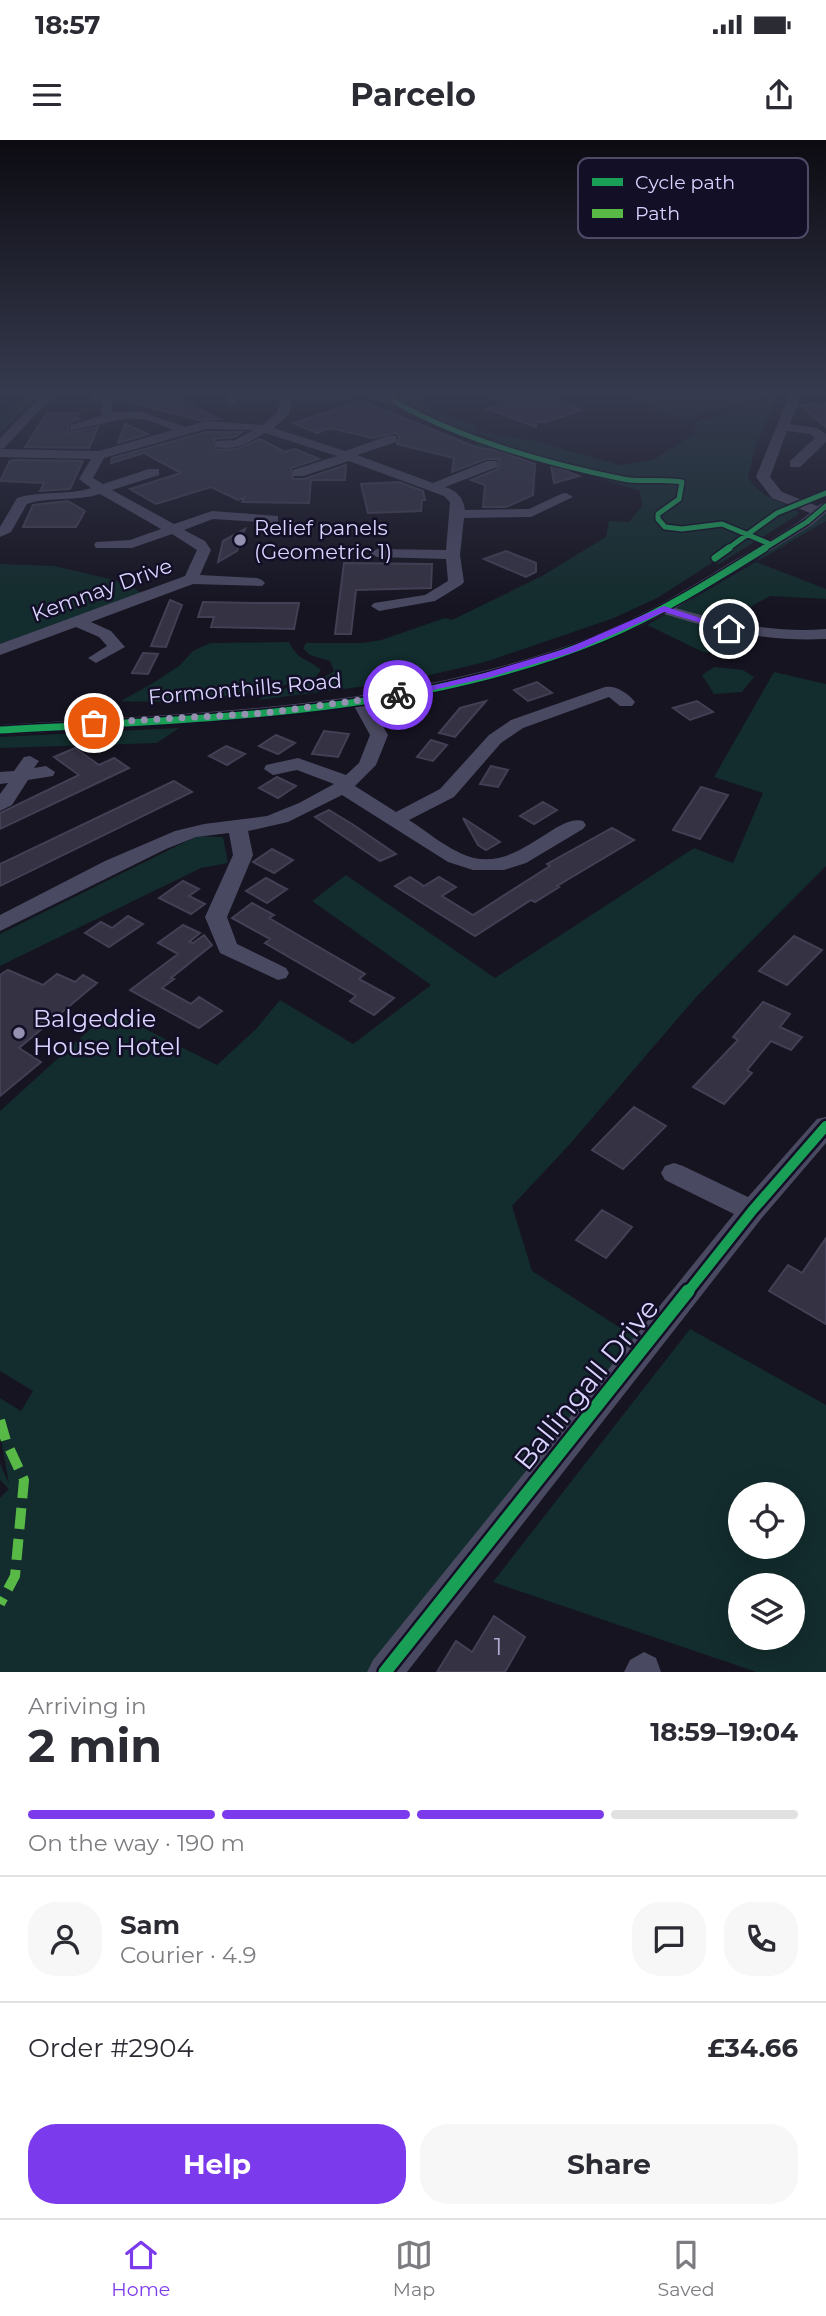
<!DOCTYPE html>
<meta charset="utf-8">
<style>
body{margin:0;font-family:Montserrat,sans-serif;background:#f7f7f7;color:#2b2b33;height:100vh;display:flex;flex-direction:column;font-size:26px;white-space:nowrap}
*{box-sizing:border-box;margin:0}
p{font-size:23px;color:#7c7c81}
.icon{flex:none;width:38px;height:38px;fill:none;stroke:currentColor;stroke-width:2;stroke-linecap:round;stroke-linejoin:round}
.map{position:relative;height:1532px;overflow:hidden}
.details{display:flex;flex-direction:column;background:#fff;flex:1}
.details>*{flex:none}
.tools{position:absolute;left:728px;top:1342px;display:grid;gap:14px}
.tools a{display:grid;place-items:center;width:77px;height:77px;border-radius:50%;background:#fff;box-shadow:0 7px 28px #0002;font-size:35px}
.pin{position:absolute;display:grid;place-items:center;width:60px;height:60px;color:#fff;margin:-30px;border:4px solid #fff;border-radius:50%;box-shadow:0 2px 7px #0007}
.courier{position:absolute;display:grid;place-items:center;width:70px;height:70px;margin:-35px;border:5px solid #7c3aed;border-radius:50%;background:#fff;color:#222;box-shadow:0 2px 9px #0007}
.overview em{font-style:normal;font-weight:700}
.overview div{display:flex;flex-direction:column-reverse}
.overview{display:flex;align-items:center;justify-content:space-between;height:119px;padding:0 28px}
h1{font-size:46px;font-weight:700;line-height:52px}
.bar{display:grid;grid-template-columns:repeat(4,1fr);gap:10px 7px;align-content:center;height:84px;padding:0 28px}
.bar i{height:9px;border-radius:5px;background:#e1e1e2}
.bar .current{background:#7c3aed}
.bar p{grid-column:span 4}
.line{display:flex;align-items:center;gap:18px;padding:0 28px;border-top:2px solid #e1e1e2}
.line div{flex:1}
.round{display:grid;place-items:center;flex:none;width:74px;height:74px;border-radius:28px;background:#f7f7f7}
.primary-button{display:flex;gap:14px;margin-top:auto;padding:14px 28px}
.primary-button a{flex:1;height:80px;border-radius:28px;background:#7c3aed;color:#fff;font-size:28px;font-weight:700;line-height:80px;text-align:center}
.primary-button a+a{background:#f7f7f7;color:#2b2b33}
.status{display:flex;justify-content:space-between;align-items:center;height:49px;padding:0 35px;background:#fff;direction:ltr}
.status svg{height:19px;fill:currentColor}
header{display:flex;justify-content:space-between;align-items:center;height:91px;padding:0 28px;background:#fff;font-size:32px;font-weight:700}
.menu{display:flex;justify-content:space-around;align-items:center;height:98px;border-top:2px solid #e1e1e2;background:#fff;font-size:19px;color:#7c7c81}
.menu a{display:grid;justify-items:center;gap:4px}
.menu .current{color:#7c3aed}
.map>svg:first-child{display:block}
.green{fill:#132c2d;fill-rule:evenodd}
.building{fill:#343243;stroke:#433f54;stroke-width:2}
.lines{fill:none;stroke-linecap:round;stroke-linejoin:round}
.minor{fill:#4a4962;fill-rule:evenodd}
.quiet{stroke:#58b947;stroke-width:10;stroke-dasharray:21 10;stroke-linecap:butt}
.cycleway-far3-casing{stroke:#130f26;stroke-width:8}
.cycleway-far2-casing{stroke:#130f26;stroke-width:10}
.cycleway-far1-casing{stroke:#130f26;stroke-width:15}
.cycleway-casing{stroke:#130f26;stroke-width:18}
.cycleway-far3{stroke:#1a9f57;stroke-width:5}
.cycleway-far2{stroke:#1a9f57;stroke-width:7}
.cycleway-far1{stroke:#1a9f57;stroke-width:10}
.cycleway{stroke:#1a9f57;stroke-width:13}
.route{fill:#7c3aed}
.done{stroke:#9591b1;stroke-width:7;stroke-dasharray:0 12.6}
.poi-dot{fill:#9591b1;stroke:#130f26;stroke-width:2.5}
.labels{text-anchor:middle;stroke-width:5;stroke-linejoin:round;paint-order:stroke}
.far-poi-label{font-size:21px;fill:#d9d4ff;stroke:#130f26;text-anchor:start}
.far-street-label{font-size:21px;fill:#d9d4ff;stroke:#130f26}
.poi-label{font-size:24px;fill:#d9d4ff;stroke:#130f26;text-anchor:start}
.near-number-label{font-size:24px;fill:#b0acd0}
.near-street-label{font-size:28px;fill:#d9d4ff;stroke:#130f26}
.key{fill:#130f26;stroke:#4e4a67;stroke-width:2}
.key-label{font-size:19px;fill:#d9d4ff}
</style>
<div class="status"><b>18:57</b><svg viewBox="0 0 49 12"><path d="M0 12V9h3v3zM5 12V6h3v6zM10 12V3h3v9zM15 12V0h3v12zM26 1h20v11H26zM47 4h2v5h-2z"/></svg></div>
<header><svg class="icon" aria-label="menu" viewBox="0 0 24 24"><path d="M4 6h16M4 12h16M4 18h16"/></svg>Parcelo<svg class="icon" aria-label="share" viewBox="0 0 24 24"><path d="M12 15V3M7 8l5-5 5 5M5 13v7h14v-7"/></svg></header>
<div class="map">
<svg width="826" height="1532" viewBox="0 0 826 1532">
<rect width="100%" height="100%" fill="#161421"/>
<path class="green" d="M31 253H40L0 294V280L4 276 0 275V270L10 271Z
M359 253H425L419 261 431 271 477 286 476 291 539 302 619 325 653 320 695 293 696 282 778 255 755 308 748 337C762 362 791 361 799 374L719 424 713 422 659 457 614 478 485 522 405 541 258 560C281 544 311 548 334 531L330 521 310 515 303 508 306 503H363L381 500 445 478 452 480 542 436 606 397 609 381 629 382 642 366 640 351 515 311 470 307 489 300 502 301 448 285 397 263 388 268 394 271 389 275 374 272 387 269 384 268 387 265Z
M631 253H778L689 279 671 276 636 260V255Z
M826 373V381L756 422 826 449V459L770 456 745 470 737 515 703 512 647 485 756 422 767 409Z
M0 424 54 426 114 440 133 447 144 456 0 510Z
M289 502C300 523 305 516 321 530L316 537C255 555 185 564 121 561L153 543 179 526 193 511 210 503Z
M714 527 743 530 754 537 742 552 714 554 702 535Z
M774 532 826 544V726L697 856 570 1004 512 1066 532 1131 647 1205 385 1532H0V1358L9 1349 0 1340V1323L9 1344 0 1293V1258L21 1271 33 1251 0 1231V971L110 871 217 925 256 889 280 860 353 904 431 845 312 761 346 735 495 838 694 708 733 723 763 653 714 637Z
M179 588 157 603 0 608V597Z
M197 696 223 697 228 723 201 728 0 826V794Z
M690 1189 826 1265V1532H756L493 1442ZM740 1354H793V1407H740ZM740 1446H793V1498H740Z"/>
<path class="building" d="M112 253H184L181 260 219 279 199 280 115 259 112 257Z
M482 253H538L581 270 547 282H536V287L487 269 505 263Z
M361 261 478 308 497 310 535 324 533 355 506 367H483L485 345 471 340 498 329 499 319H486L452 332 454 318 397 304 399 296 396 293 373 298 330 288 317 293 293 283Z
M826 263V287L800 265Z
M47 273H79L76 277 80 279 68 283V293L98 287 89 308 25 307Z
M125 284 148 294 118 303Z
M206 292H243L234 297 214 299 216 310 237 309 260 299 285 312 295 309 319 319 291 328 293 339H304L346 325 345 340H311L309 363 242 362 244 358 238 360 211 347 156 364 130 349 181 333 144 313 111 323 112 318Z
M15 320 83 321 70 349 40 351 44 343 0 341 10 321Z
M551 325 579 336 554 343Z
M399 342 423 351 425 360H422L421 371 368 373 361 344Z
M68 361 85 371 76 387H23L33 365Z
M245 389 237 411 218 422 223 401Z
M506 411 536 423V432L526 437 484 419Z
M344 423 432 424 431 448 356 450 351 494H335Z
M170 460 182 465 166 507 151 506Z
M203 462 259 463H299L294 489 211 487 214 477H198Z
M143 513 158 514 148 534 132 533Z
M537 542 552 553 528 561 514 550Z
M486 561 455 597 439 593 460 568Z
M697 561 713 572 690 580 673 568Z
M324 591 349 594 338 617 312 614Z
M276 595 295 603 278 614 259 606Z
M431 600 447 605 433 621 417 617Z
M226 606 245 614 227 625 209 616Z
M75 608 99 625 114 618 129 628 0 689V673L79 635 54 617Z
M491 626 508 630 498 647 480 644Z
M277 637 296 646 278 658 259 648Z
M174 641 192 652 0 746V724Z
M701 647 728 655 700 699 673 690Z
M543 662 557 670 534 684 520 676Z
M329 670 352 684 396 714 380 721 315 677Z
M463 678 500 702 486 710 478 705Z
M612 688 634 700 557 746 559 747 535 762 531 760 475 796 395 746 410 737 424 746 439 737 456 747 442 756 473 775 550 726 547 724Z
M272 709 293 720 274 733 253 722Z
M266 738 287 749 267 763 246 751Z
M183 741 199 749 189 756 205 764 191 774 159 758Z
M252 763 274 775 269 778 365 834 359 839 394 858 374 875 350 861 356 856 265 803 270 799 232 778Z
M128 776 143 784 109 807 85 793 101 782 112 788Z
M183 785 200 793 189 802 193 803 204 795 212 805 171 838 174 839 162 848 191 864 199 857 222 871 199 888 130 850 178 814 158 803Z
M794 796 822 810 787 845 759 831Z
M8 830 43 845 57 834 75 842 83 835 97 843 19 908 41 922 0 956V835Z
M763 862 790 874 780 887 802 897 791 910 771 901 747 930 752 933 724 964 693 947 738 900 733 897Z
M634 967 666 986 623 1029 592 1010Z
M602 1070 632 1087 606 1118 576 1100Z
M826 1098V1184L769 1151 788 1125 802 1133Z
M494 1476 525 1497 505 1532H437L456 1501 472 1512Z"/>
<g class="lines">
<path class="minor" d="M44 253H56L4 308 0 309V298Z
M230 253 350 254V258L346 259H292L289 274 274 288 345 311 388 296H396V302L357 315 433 343 487 321H497V327L445 347C457 351 463 357 465 370L529 369 561 354 566 353 573 357 531 377 464 378 460 415 464 442 461 445 435 461 379 471 371 466 374 463 425 455 448 441 446 419 377 417 370 413 377 409 446 410 450 362 444 356 349 321 303 336H293V330L337 316 265 293C248 303 236 311 216 307V301L235 300 253 290 206 289 104 318 93 338 103 344 149 329H159V335L112 350 174 384 212 371 278 376V382L273 383 213 379 184 390 205 401 211 410 200 435 257 438 262 440 265 443 262 446 193 444 91 482 111 491 125 507 96 523 88 518 107 506 99 497 76 487 0 515V504L185 436 197 410 172 394 132 408H96L94 405 96 402 130 400 161 389 100 354C75 362 50 356 27 364L11 392 0 397V387L17 358C42 350 67 356 91 348L79 339 91 319 0 317V309L99 311 173 290 148 280 128 278 70 291V285L104 275 100 271 103 264 91 258 97 255 113 260 112 270 116 272 140 271 185 287 205 281 262 285 277 273 281 259H238L235 264 231 266 225 262Z
M790 253H802L790 284 817 288 826 294V302L800 327H790V321L815 298 810 294 787 291 770 337 782 352 817 366 826 362V373L812 385 676 468C726 483 774 493 826 489V499C770 502 718 491 664 474 572 522 472 546 370 564L388 595 376 625 355 646 396 672 440 649 489 595 511 580 605 547C616 545 628 553 635 562L632 566H620L609 557 523 588 501 603 454 657 409 680C429 693 451 712 474 718 521 728 556 674 583 681L586 685 583 689 526 723 504 730H473L448 722 342 655 288 682 248 691 253 715 227 777 237 804 286 828 289 833 286 838 278 840 220 813 205 777 233 715 229 693 196 697 166 709 0 791V775L105 721 175 691 204 684 267 676 299 663 334 644 297 630 273 635 264 629 266 625 298 618 346 635 359 623 370 595 354 566 216 582 0 595V585C199 573 406 569 594 496 640 477 683 452 725 426 753 409 784 394 810 373L772 358 756 337Z
M30 616 39 621 34 628 46 626 55 632 53 636 28 640 12 665 0 671V654L8 643 0 644V632L14 631 24 617Z
M826 977V1003L761 1079 407 1532H367L373 1520 734 1074 665 1040 661 1033 665 1026 674 1023 683 1026 748 1057 817 979Z
M644 1512 656 1518 661 1532H624L630 1520Z"/>
<path class="quiet" d="M0 1280 6 1301 24 1340 15 1436 0 1464"/>
<g class="cycleway-far3-casing">
<path id="cycleway-far3" d="M394 253 395 262C461 299 549 324 623 339 643 343 662 338 682 342L679 359 658 374V379L665 387 682 389 722 384 770 404
M726 410 777 373 826 353
M762 410 807 382 826 366"/>
</g>
<g class="cycleway-far2-casing">
<path id="cycleway-far2" d="M715 418 729 408
M0 590C200 578 414 576 602 498 659 474 712 441 765 408"/>
</g>
<g class="cycleway-far1-casing">
<path id="cycleway-far1" d="M687 1153 752 1071 826 986"/>
</g>
<g class="cycleway-casing">
<path id="cycleway" d="M385 1532 688 1151"/>
</g>
<use href="#cycleway-far3" class="cycleway-far3"/>
<use href="#cycleway-far2" class="cycleway-far2"/>
<use href="#cycleway-far1" class="cycleway-far1"/>
<use href="#cycleway" class="cycleway"/>
</g>
<linearGradient id="sky" x2="0" y2="1"><stop stop-color="#0c0b12"/><stop offset="0.54" stop-color="#363a4e"/><stop offset="1" stop-color="#363a4e" stop-opacity="0"/></linearGradient>
<rect width="826" height="467" fill="url(#sky)"/>
<path class="route" d="M664 466 733 489 729 491 664 472 574 512 491 537 398 558 394 555 485 533 568 508Z"/>
<g class="lines">
<path class="done" d="M94 583 265 573 398 555"/>
</g>
<g class="poi-dot">
<circle cx="240" cy="400" r="7"/>
<circle cx="19" cy="893" r="7"/>
</g>
<g class="labels">
<g class="far-poi-label">
<text x="254" y="395">Relief panels<tspan x="254" dy="24">(Geometric 1)</tspan></text>
</g>
<g class="far-street-label">
<text transform="translate(102 450) rotate(-20)" y="7">Kemnay Drive</text>
<text transform="translate(245 549) rotate(-5)" y="7">Formonthills Road</text>
</g>
<g class="poi-label">
<text x="33" y="887">Balgeddie<tspan x="33" dy="28">House Hotel</tspan></text>
</g>
<g class="near-number-label">
<text x="498" y="1515">1</text>
</g>
<g class="near-street-label">
<text transform="translate(586 1244) rotate(-51)" y="10">Ballingall Drive</text>
</g>
</g>
<rect x="578" y="18" width="230" height="80" rx="10" class="key"/>
<rect x="592" y="38" width="31" height="8" fill="#1a9f57"/>
<rect x="592" y="69" width="31" height="9" fill="#58b947"/>
<g class="key-label">
<text x="635" y="49">Cycle path</text>
<text x="635" y="80">Path</text>
</g>
</svg>
<div class="tools">
<a><svg class="icon" aria-label="locate" viewBox="0 0 24 24"><circle cx="12" cy="12" r="6"/><path d="M12 2v4M12 18v4M2 12h4M18 12h4"/></svg></a>
<a><svg class="icon" aria-label="layers" viewBox="0 0 24 24"><path d="M12 4l9 5-9 5-9-5zM3 14l9 5 9-5"/></svg></a>
</div>
<div class="pin" style="left:94px;top:583px;background:#ea580c"><svg class="icon" aria-label="bag" viewBox="0 0 24 24"><path d="M5 8h14l-1 12H6zM9 8a3 3 0 0 1 6 0"/></svg></div>
<div class="pin" style="left:729px;top:489px;background:#1f2937"><svg class="icon" aria-label="home" viewBox="0 0 24 24"><path d="M3 11l9-7 9 7M6 9v11h12V9"/></svg></div>
<div class="courier" style="left:398px;top:555px"><svg class="icon" aria-label="bike" viewBox="0 0 24 24"><circle cx="6" cy="16" r="4"/><circle cx="18" cy="16" r="4"/><path d="M6 16l4-8h5l3 8M10 8l3 8H6M13 5h3"/></svg></div>
</div>
<section class="details">
<div class="overview"><div><h1>2 min</h1><p>Arriving in</p></div><em>18:59–19:04</em></div>
<div class="bar"><i class="current"></i><i class="current"></i><i class="current"></i><i></i><p>On the way · 190 m</p></div>
<div class="line" style="height:126px"><a class="round"><svg class="icon" aria-label="person" viewBox="0 0 24 24"><circle cx="12" cy="8" r="4"/><path d="M4 21q1-7 8-7t8 7"/></svg></a><div><b>Sam</b><p>Courier · 4.9</p></div><a class="round"><svg class="icon" aria-label="chat" viewBox="0 0 24 24"><path d="M4 5h16v11H9l-5 4z"/></svg></a><a class="round"><svg class="icon" aria-label="phone" viewBox="0 0 24 24"><path d="M5 4h4l2 5-3 2q2 4 5 5l2-3 5 2v4C11 20 4 13 5 4z"/></svg></a></div>
<div class="line" style="height:91px"><div>Order #2904</div><b>£34.66</b></div>
<div class="primary-button"><a>Help</a><a>Share</a></div>
</section>
<nav class="menu">
<a class="current"><svg class="icon" aria-label="home" viewBox="0 0 24 24"><path d="M3 11l9-7 9 7M6 9v11h12V9"/></svg>Home</a>
<a><svg class="icon" aria-label="map" viewBox="0 0 24 24"><path d="M3 6l6-2 6 2 6-2v14l-6 2-6-2-6 2zM9 4v14M15 6v14"/></svg>Map</a>
<a><svg class="icon" aria-label="saved" viewBox="0 0 24 24"><path d="M7 4h10v16l-5-4-5 4z"/></svg>Saved</a>
</nav>
